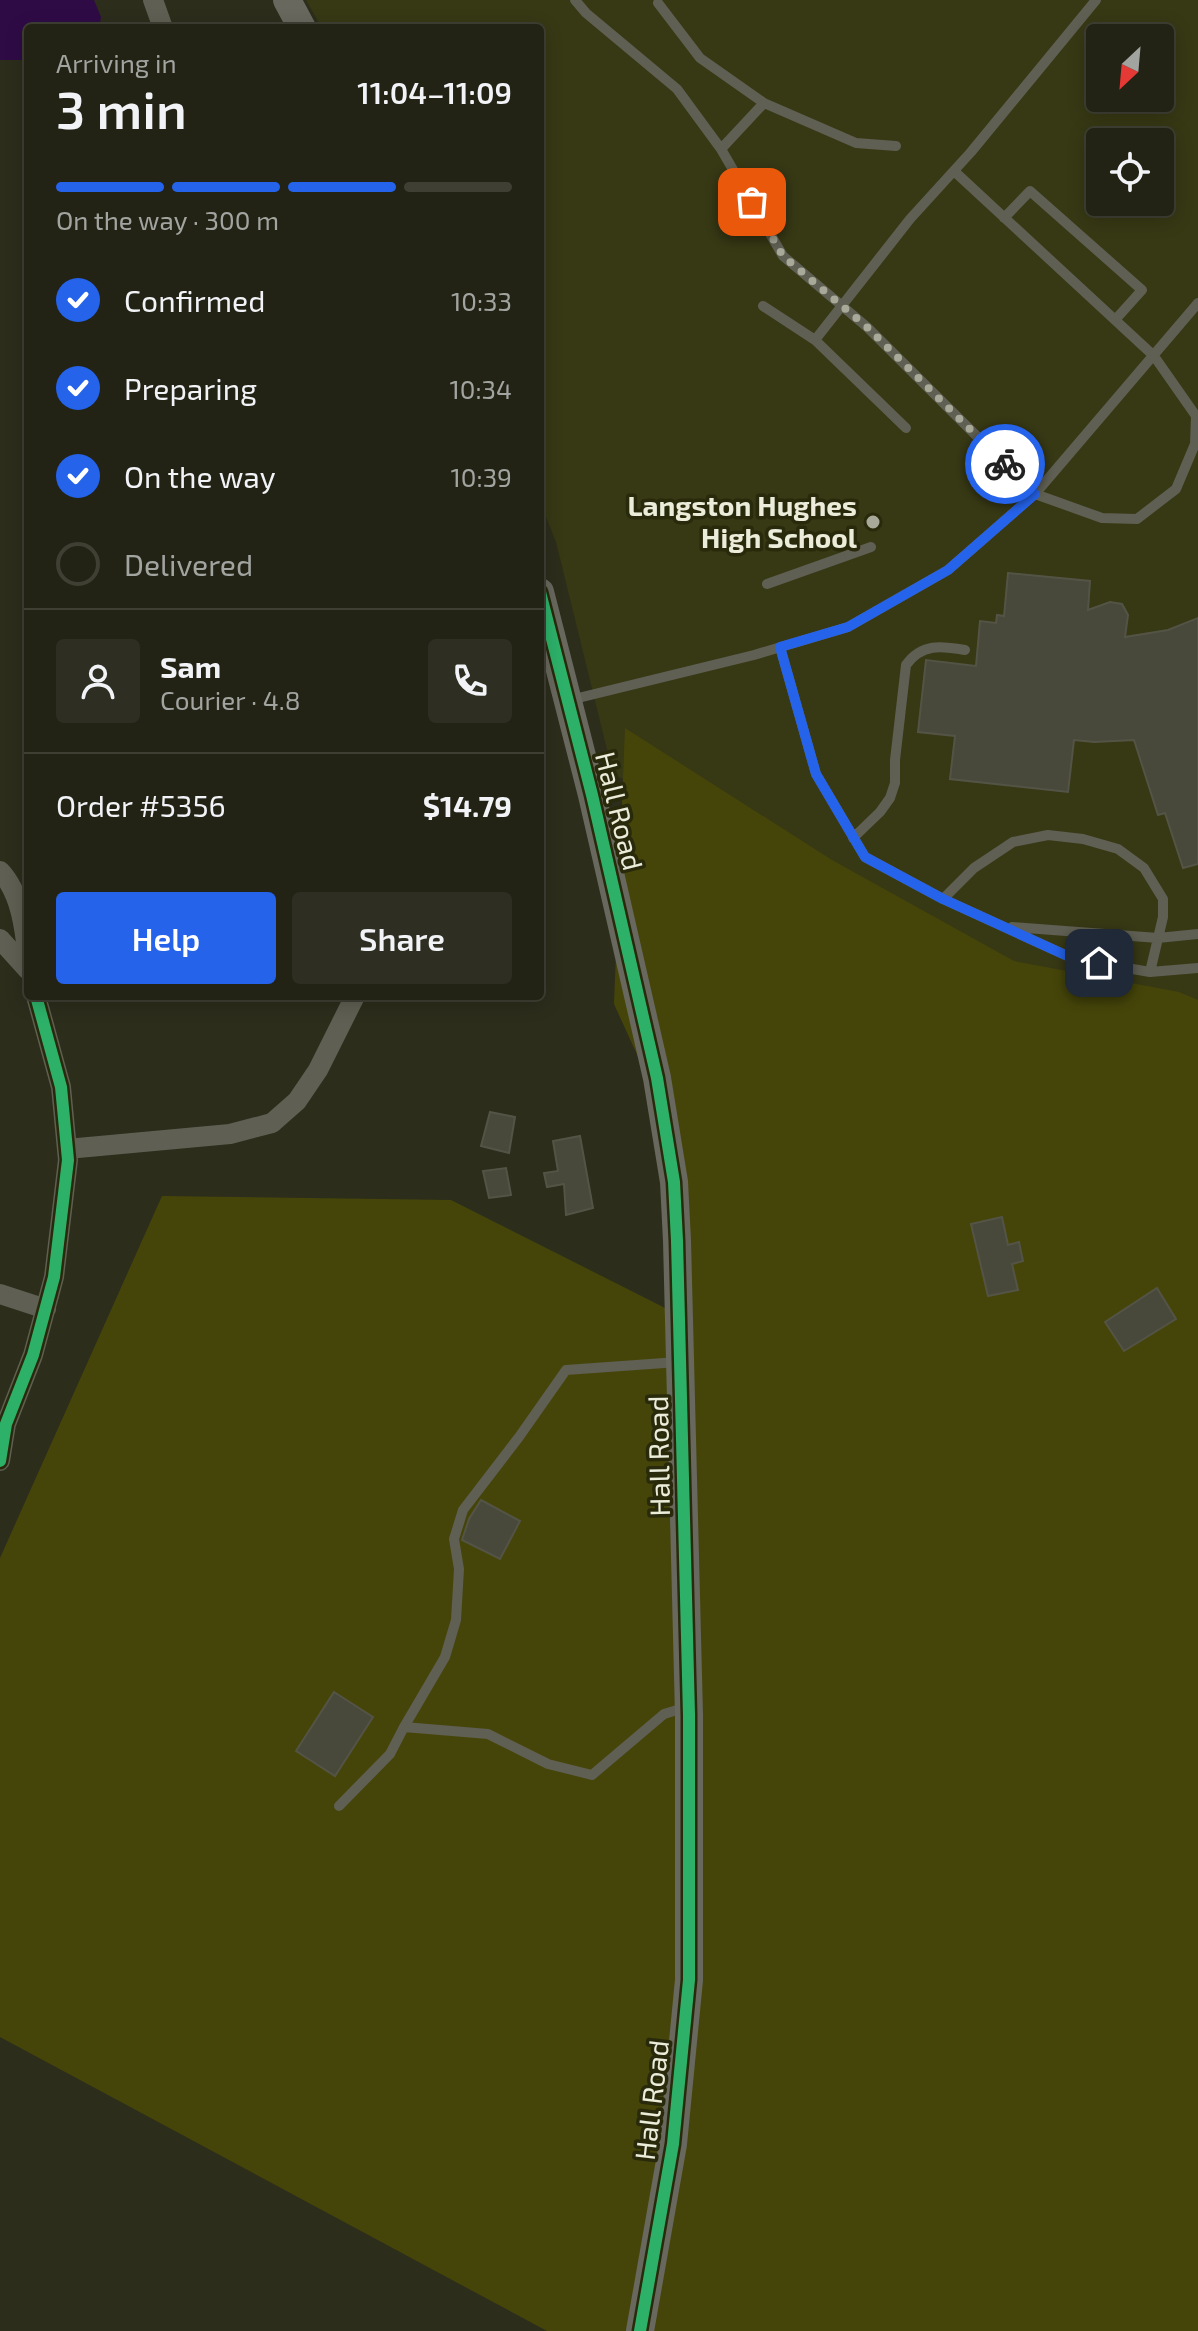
<!DOCTYPE html>
<meta charset="utf-8">
<style>
body{margin:0;font-family:"Exo 2",sans-serif;background:#2e2f22;color:#f1f3f6;height:100vh;display:flex;flex-direction:column;font-size:30px;white-space:nowrap}
*{box-sizing:border-box;margin:0}
p{font-size:26px;color:#a2a4a0}
.icon{flex:none;width:44px;height:44px;fill:none;stroke:currentColor;stroke-width:2;stroke-linecap:round;stroke-linejoin:round}
.map{position:relative;flex:1;overflow:hidden}
.drawer{position:absolute;left:24px;top:24px;width:520px;height:976px;display:flex;flex-direction:column;background:#222215;border-radius:8px;box-shadow:0 4px 20px #0003,0 0 0 2px #3f3f34}
.drawer>*{flex:none}
.needle{width:52px;rotate:206deg}
.controls{position:absolute;left:1086px;top:24px;display:grid;gap:16px}
.controls a{display:grid;place-items:center;width:88px;height:88px;border-radius:8px;background:#222215;box-shadow:0 4px 20px #0003,0 0 0 2px #3f3f34;font-size:40px}
.pin{position:absolute;display:grid;place-items:center;width:68px;height:68px;color:#fff;margin:-34px;border-radius:16px;box-shadow:0 4px 12px #0006}
.courier{position:absolute;display:grid;place-items:center;width:80px;height:80px;margin:-40px;border:6px solid #2563eb;border-radius:50%;background:#fff;color:#222;box-shadow:0 2px 10px #0007}
.headline em{font-style:normal;font-weight:600}
.headline div{display:flex;flex-direction:column-reverse}
.headline{display:flex;align-items:center;justify-content:space-between;height:136px;padding:0 32px}
h1{font-size:52px;font-weight:600;line-height:60px}
.bar{display:grid;grid-template-columns:repeat(4,1fr);gap:12px 8px;align-content:center;height:96px;padding:0 32px}
.bar i{height:10px;border-radius:6px;background:#3f3f34}
.bar .active{background:#2563eb}
.bar p{grid-column:span 4}
.line{display:flex;align-items:center;gap:20px;padding:0 32px;border-top:2px solid #3f3f34}
.line div{flex:1}
.round{display:grid;place-items:center;flex:none;width:84px;height:84px;border-radius:8px;background:#2e2f22}
ol{padding:0 32px;list-style:none}
li{display:flex;align-items:center;gap:24px;height:88px}
li p{margin-inline-start:auto}
li .icon{padding:8px;border-radius:50%;background:#2563eb;color:#fff;stroke-width:4}
li:last-child{color:#a2a4a0}
li i{width:44px;height:44px;border:4px solid #3f3f34;border-radius:50%}
.action{display:flex;gap:16px;margin-top:auto;padding:16px 32px}
.action a{flex:1;height:92px;border-radius:8px;background:#2563eb;color:#fff;font-size:32px;font-weight:600;line-height:92px;text-align:center}
.action a+a{background:#2e2f22;color:#f1f3f6}
.map>svg:first-child{display:block}
.built{fill:#373814;fill-rule:evenodd}
.green{fill:#45450a}
.water{fill:#2f0b46}
.building{fill:#49493b;stroke:#545446;stroke-width:2}
.lines{fill:none;stroke-linecap:round;stroke-linejoin:round}
.lane{stroke:#5f5f53;stroke-width:10}
.street{stroke:#5f5f53;stroke-width:20}
.secondary{stroke:#68685e;stroke-width:28}
.cycleway-casing{stroke:#292a0b;stroke-width:17}
.cycleway{stroke:#2db169;stroke-width:12}
.done{stroke:#a8a998;stroke-width:8;stroke-dasharray:0 14.4}
.route{stroke:#2563eb;stroke-width:10}
.poi-dot{fill:#a8a998;stroke:#292a0b;stroke-width:3}
.labels{text-anchor:middle;stroke-width:7;stroke-linejoin:round;paint-order:stroke}
.poi-label{font-size:28px;font-weight:bold;fill:#ebecda;stroke:#292a0b;text-anchor:end}
.street-label{font-size:28px;fill:#ebecda;stroke:#292a0b}
</style>
<div class="map">
<svg width="1198" height="2331" viewBox="0 0 1198 2331">
<rect width="100%" height="100%" fill="#2d2d1c"/>
<path class="built" d="M306 0H1198V1065L613 774 556 542 540 502V28H322ZM1100 38H1160V98H1100ZM1100 142H1160V202H1100Z"/>
<path class="green" d="M625 728 832 860 1014 961 1179 992 1198 1000V2331H547L0 2037V1558L162 1196 451 1200 683 1317 682 1153 614 1004Z"/>
<path class="water" d="M0 0H94L101 17 99 28H28V60H0Z"/>
<path class="building" d="M1008 573 1090 581 1088 610 1110 602 1122 604 1128 615 1125 637 1168 630 1198 618V864L1183 868 1165 813 1158 815 1134 740 1094 742 1074 740 1068 792 950 779 955 736 918 732 926 660 976 666 980 621 996 623 997 615 1004 616Z
M490 1112 515 1117 509 1153 481 1146Z
M580 1136 593 1208 566 1215 564 1184 547 1187 544 1173 558 1171 553 1141Z
M506 1168 511 1195 489 1198 483 1171Z
M1002 1217 1008 1245 1019 1242 1023 1261 1012 1264 1018 1290 988 1296 971 1224Z
M1157 1288 1176 1319 1124 1351 1105 1322Z
M481 1500 520 1521 500 1559 462 1540 469 1519Z
M334 1692 373 1717 335 1776 296 1751Z"/>
<g class="lines">
<path class="lane" d="M658 3 700 58 764 103
M721 149 764 103 856 143 896 146
M954 171 1154 356 1196 416 1195 444 1176 489 1137 519 1102 518 1035 494 1198 303
M1004 218 1030 191 1142 290 1115 320
M763 306 815 340 906 428
M815 340 910 219 971 152 1096 0
M767 584 871 547
M780 647 816 774 865 857 943 899 1074 959 1150 972 1198 968
M570 700 754 655 848 627 948 570 1035 494 867 327 783 256 721 149 677 89 586 13 575 0
M853 838 880 812 890 798 895 783V760L906 665C922 643 941 646 965 650
M943 899 974 868 1013 842 1048 835 1083 839 1118 849 1144 868 1163 899V917L1150 972
M1012 927 1158 938 1198 934
M678 1362 566 1370 519 1437 463 1510 454 1539 459 1569 456 1620 445 1657 404 1727 488 1734 548 1764 592 1775 664 1714 687 1707
M339 1806 390 1754 404 1727"/>
<path class="street" d="M153 0 163 28
M0 871C21 893 25 930 28 959
M0 939 28 970
M67 1149 230 1134 272 1123 297 1101 318 1070 355 996
M0 1294 46 1309
M0 1461 6 1424 33 1355 54 1277 68 1160 61 1087 36 996"/>
<path class="secondary" d="M287 0 302 28
M540 592 592 795 657 1078 674 1182 677 1241 689 1715V1980L673 2144 640 2331"/>
<g class="cycleway-casing">
<path id="cycleway" d="M540 592 592 795 657 1078 674 1182 677 1241 689 1715V1980L673 2144 640 2331
M0 1461 6 1424 33 1355 54 1277 68 1160 61 1087 36 996"/>
</g>
<use href="#cycleway" class="cycleway"/>
</g>
<g class="lines">
<path class="done" d="M752 202 783 256 867 327 1005 464"/>
<path class="route" d="M1005 464 1035 494 948 570 848 627 780 647 816 774 865 857 943 899 1074 959 1099 963"/>
</g>
<circle class="poi-dot" cx="873" cy="522" r="8"/>
<g class="labels">
<g class="poi-label">
<text x="857" y="516">Langston Hughes<tspan x="857" dy="32">High School</tspan></text>
</g>
<g class="street-label">
<text transform="translate(619 811) rotate(76)" y="10">Hall Road</text>
<text transform="translate(659 1456) rotate(-91)" y="10">Hall Road</text>
<text transform="translate(652 2100) rotate(-83)" y="10">Hall Road</text>
</g>
</g>
</svg>
<div class="controls">
<a><svg class="needle" viewBox="-14 -14 28 28"><path d="M0-13l5 13h-10z" fill="#e53935"/><path d="M0 13l5-13h-10z" fill="#a2a4a0"/></svg></a>
<a><svg class="icon" aria-label="locate" viewBox="0 0 24 24"><circle cx="12" cy="12" r="6"/><path d="M12 2v4M12 18v4M2 12h4M18 12h4"/></svg></a>
</div>
<div class="pin" style="left:752px;top:202px;background:#ea580c"><svg class="icon" aria-label="bag" viewBox="0 0 24 24"><path d="M5 8h14l-1 12H6zM9 8a3 3 0 0 1 6 0"/></svg></div>
<div class="pin" style="left:1099px;top:963px;background:#1f2937"><svg class="icon" aria-label="home" viewBox="0 0 24 24"><path d="M3 11l9-7 9 7M6 9v11h12V9"/></svg></div>
<div class="courier" style="left:1005px;top:464px"><svg class="icon" aria-label="bike" viewBox="0 0 24 24"><circle cx="6" cy="16" r="4"/><circle cx="18" cy="16" r="4"/><path d="M6 16l4-8h5l3 8M10 8l3 8H6M13 5h3"/></svg></div>
<section class="drawer">
<div class="headline"><div><h1>3 min</h1><p>Arriving in</p></div><em>11:04–11:09</em></div>
<div class="bar"><i class="active"></i><i class="active"></i><i class="active"></i><i></i><p>On the way · 300 m</p></div>
<ol>
<li><svg class="icon" aria-label="check" viewBox="0 0 24 24"><path d="M5 12l5 5 9-10"/></svg>Confirmed<p>10:33</p></li>
<li><svg class="icon" aria-label="check" viewBox="0 0 24 24"><path d="M5 12l5 5 9-10"/></svg>Preparing<p>10:34</p></li>
<li><svg class="icon" aria-label="check" viewBox="0 0 24 24"><path d="M5 12l5 5 9-10"/></svg>On the way<p>10:39</p></li>
<li><i></i>Delivered</li>
</ol>
<div class="line" style="height:144px"><a class="round"><svg class="icon" aria-label="person" viewBox="0 0 24 24"><circle cx="12" cy="8" r="4"/><path d="M4 21q1-7 8-7t8 7"/></svg></a><div><b>Sam</b><p>Courier · 4.8</p></div><a class="round"><svg class="icon" aria-label="phone" viewBox="0 0 24 24"><path d="M5 4h4l2 5-3 2q2 4 5 5l2-3 5 2v4C11 20 4 13 5 4z"/></svg></a></div>
<div class="line" style="height:104px"><div>Order #5356</div><b>$14.79</b></div>
<div class="action"><a>Help</a><a>Share</a></div>
</section>
</div>
